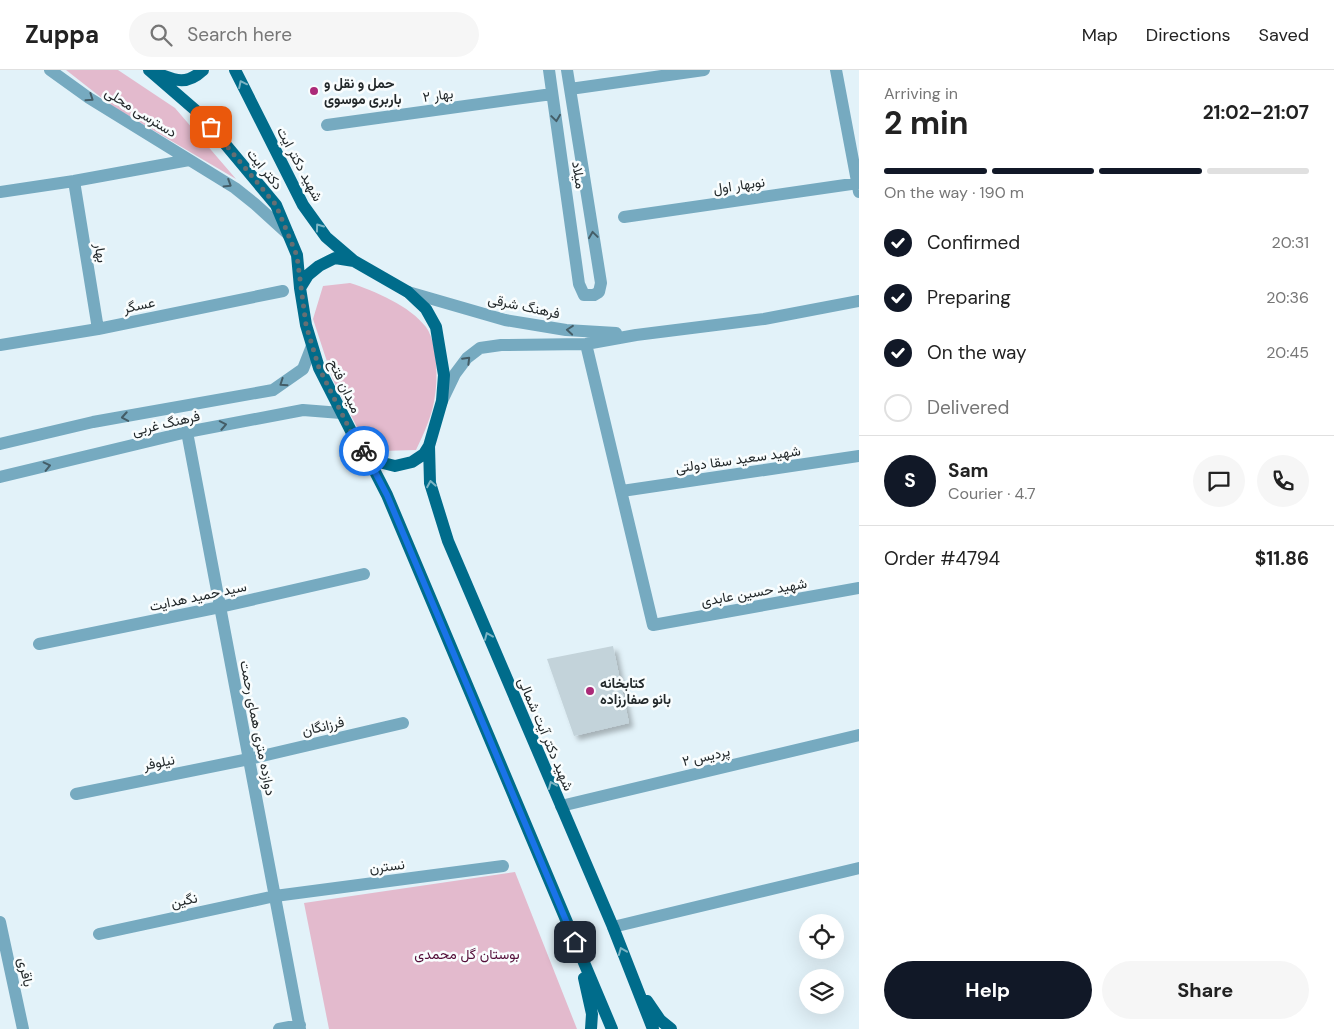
<!DOCTYPE html>
<meta charset="utf-8">
<style>
body{margin:0;font-family:"DM Sans",Vazirmatn,sans-serif;background:#f6f6f6;color:#222;height:100vh;display:flex;flex-direction:column;font-size:19px;white-space:nowrap}
*{box-sizing:border-box;margin:0}
p{font-size:16px;color:#767676}
.icon{flex:none;width:28px;height:28px;fill:none;stroke:currentColor;stroke-width:2;stroke-linecap:round;stroke-linejoin:round}
.map{position:relative;flex:1;overflow:hidden}
.drawer{display:flex;flex-direction:column;background:#fff;width:475px}
.drawer>*{flex:none}
.controls{position:absolute;left:799px;top:844px;display:grid;gap:10px}
.controls a{display:grid;place-items:center;width:45px;height:45px;border-radius:50%;background:#fff;box-shadow:0 5px 20px #0002;font-size:25px}
.pin{position:absolute;display:grid;place-items:center;width:42px;height:42px;color:#fff;margin:-21px;border-radius:10px;box-shadow:0 2px 8px #0006}
.courier{position:absolute;display:grid;place-items:center;width:50px;height:50px;margin:-25px;border:4px solid #1a73e8;border-radius:50%;background:#fff;color:#222;box-shadow:0 1px 6px #0007}
.head em{font-style:normal;font-weight:700}
.head div{display:flex;flex-direction:column-reverse}
.head{display:flex;align-items:center;justify-content:space-between;height:85px;padding:0 25px}
h1{font-size:32px;font-weight:700;line-height:38px}
.bar{display:grid;grid-template-columns:repeat(4,1fr);gap:8px 5px;align-content:center;height:60px;padding:0 25px}
.bar i{height:6px;border-radius:4px;background:#e0e0e0}
.bar .active{background:#111827}
.bar p{grid-column:span 4}
.line{display:flex;align-items:center;gap:12px;padding:0 25px;border-top:1px solid #e0e0e0}
.line div{flex:1}
.round{display:grid;place-items:center;flex:none;width:52px;height:52px;border-radius:26px;background:#f6f6f6}
ol{padding:0 25px;list-style:none}
li{display:flex;align-items:center;gap:15px;height:55px}
li p{margin-inline-start:auto}
li .icon{padding:5px;border-radius:50%;background:#111827;color:#fff;stroke-width:4}
li:last-child{color:#767676}
li i{width:28px;height:28px;border:2px solid #e0e0e0;border-radius:50%}
.primary-button{display:flex;gap:10px;margin-top:auto;padding:10px 25px}
.primary-button a{flex:1;height:58px;border-radius:30px;background:#111827;color:#fff;font-size:20px;font-weight:700;line-height:58px;text-align:center}
.primary-button a+a{background:#f6f6f6;color:#222}
header{display:flex;align-items:center;gap:30px;box-sizing:border-box;height:70px;padding:0 25px;background:#fff;border-bottom:1px solid #e0e0e0}
header strong{font-size:24px}
nav{display:flex;gap:28px;margin-inline-start:auto;font-size:18px}
.search{width:350px;height:45px;background:#f6f6f6;display:flex;align-items:center;gap:12px;box-sizing:border-box;padding:0 18px;border-radius:28px;color:#767676;font-size:19px}
main{display:flex;flex:1;min-height:0}
.map>svg:first-child{display:block}
.green{fill:#e3bacd}
.building{fill:#c3d3da;filter:url(#shadow)}
.lines{fill:none;stroke-linecap:round;stroke-linejoin:round}
.minor{stroke:#76aac0;stroke-width:12}
.major{stroke:#006c8b;stroke-width:12}
.oneway{stroke:#7cb4c4}
.oneway2{stroke:#445d67}
.done{stroke:#666f73;stroke-width:5;stroke-dasharray:0 9}
.route{stroke:#1a73e8;stroke-width:6}
.poi-dot{fill:#ab2a78;stroke:#f9fdfe;stroke-width:2}
.labels{text-anchor:middle;stroke-width:5;stroke-linejoin:round;paint-order:stroke}
.poi-label{font-size:14px;font-weight:bold;fill:#23292b;stroke:#f9fdfe;text-anchor:start}
.street-label{font-size:14px;fill:#23292b;stroke:#f9fdfe}
.park-label{font-size:14px;fill:#540e39;stroke:#f9fdfe}
</style>
<header>
<strong>Zuppa</strong>
<div class="search"><svg class="icon" aria-label="search" viewBox="0 0 24 24"><circle cx="10" cy="10" r="6"/><path d="M15 15l6 6"/></svg>Search here</div>
<nav><a>Map</a><a>Directions</a><a>Saved</a></nav>
</header>
<main>
<div class="map">
<svg width="859" height="959" viewBox="0 0 859 959">
<defs>
<filter id="shadow"><feDropShadow dx="4.5" dy="4.5" stdDeviation="2.5" flood-color="#0004"/></filter>
</defs>
<rect width="100%" height="100%" fill="#e2f2f9"/>
<path class="green" d="M66 0H118L175 38 236 109 112 36Z
M350 213C375 221 410 236 426 257 437 272 438 308 435 325 433 344 424 363 416 380L381 381 361 365 333 310 313 249 323 216Z
M515 802 577 959H329L304 833Z"/>
<path class="building" d="M613 576 629 653 574 666 547 589Z"/>
<g class="lines">
<path class="minor" d="M50 0 89 28 235 118 255 134 288 164
M549 0 579 214 584 225H594L599 222 601 213 567 0
M836 0 859 122
M570 19 704 0
M327 55 552 24
M74 111 98 259
M0 122 74 111 189 90
M624 147 859 113
M408 222 505 250 566 260 616 263
M586 274 653 555 859 518
M0 275 98 259 283 221
M442 331 455 304 467 288 480 278 501 275 586 274 636 265 764 249 859 231
M187 362 300 959
M0 374 93 352 273 320 303 299 312 276
M0 407 187 362 303 340 341 343
M622 421 859 386
M39 574 220 537 364 504
M76 724 249 689 403 653
M561 736 859 665
M0 852 23 959
M613 857 859 798
M99 864 275 826 503 796
M279 959 300 955"/>
<path class="major" d="M149 0 201 45 276 135 297 185 300 218 306 255 319 298 351 361 366 384 379 392 395 396 412 392 424 384 429 376 442 331 444 305 436 257 426 239 408 222 354 191 335 188 319 196 308 205 300 218
M235 0 303 135 326 167 354 191
M159 4C176 11 187 15 203 0
M429 376 430 413 448 471 613 857 653 959
M367 386 387 425 612 959
M584 908 592 944 591 959
M647 931 660 950 671 959"/>
</g>
<defs><path id="oneway-chevron" d="M-2-3.5L2.5 0L-2 3.5" fill="none" stroke-width="1.6" stroke-linecap="round" stroke-linejoin="round" transform="scale(1.25)"/></defs>
<g class="oneway">
<use href="#oneway-chevron" transform="translate(242 14) rotate(-116)"/>
<use href="#oneway-chevron" transform="translate(319 157) rotate(-126)"/>
<use href="#oneway-chevron" transform="translate(431 414) rotate(-100)"/>
<use href="#oneway-chevron" transform="translate(488 566) rotate(-113)"/>
<use href="#oneway-chevron" transform="translate(552 715) rotate(-113)"/>
<use href="#oneway-chevron" transform="translate(622 881) rotate(-112)"/>
</g>
<g class="oneway2">
<use href="#oneway-chevron" transform="translate(90 28) rotate(34)"/>
<use href="#oneway-chevron" transform="translate(556 48) rotate(82)"/>
<use href="#oneway-chevron" transform="translate(228 114) rotate(32)"/>
<use href="#oneway-chevron" transform="translate(593 165) rotate(-98)"/>
<use href="#oneway-chevron" transform="translate(570 260) rotate(-175)"/>
<use href="#oneway-chevron" transform="translate(467 290) rotate(-45)"/>
<use href="#oneway-chevron" transform="translate(283 313) rotate(146)"/>
<use href="#oneway-chevron" transform="translate(125 347) rotate(170)"/>
<use href="#oneway-chevron" transform="translate(223 355) rotate(-11)"/>
<use href="#oneway-chevron" transform="translate(47 396) rotate(-13)"/>
</g>
<g class="lines">
<path class="done" d="M211 57 276 135 297 186 306 255 319 298 351 362 364 381"/>
<path class="route" d="M364 381 387 425 575 872"/>
</g>
<g class="poi-dot">
<circle cx="314" cy="21" r="5"/>
<circle cx="590" cy="621" r="5"/>
</g>
<g class="labels">
<g class="poi-label">
<text x="324" y="18">حمل و نقل و<tspan x="324" dy="16">باربری موسوی</tspan></text>
<text x="600" y="618">کتابخانه<tspan x="600" dy="16">بانو صفارزاده</tspan></text>
</g>
<g class="street-label">
<text transform="translate(438 25) rotate(-8)" y="5">بهار ۲</text>
<text transform="translate(141 42) rotate(32)" y="5">دسترسی محلی</text>
<text transform="translate(300 94) rotate(62)" y="5">شهید دکتر ایت</text>
<text transform="translate(265 99) rotate(51)" y="5">دکتر ایت</text>
<text transform="translate(579 105) rotate(82)" y="5">میلاد</text>
<text transform="translate(739 115) rotate(-8)" y="5">نوبهار اول</text>
<text transform="translate(101 183) rotate(81)" y="5">بهار</text>
<text transform="translate(139 235) rotate(-12)" y="5">عسگر</text>
<text transform="translate(524 236) rotate(12)" y="5">فرهنگ شرقی</text>
<text transform="translate(345 316) rotate(65)" y="5">میدان فتح</text>
<text transform="translate(166 353) rotate(-13)" y="5">فرهنگ غربی</text>
<text transform="translate(738 389) rotate(-8)" y="5">شهید سعید سقا دولتی</text>
<text transform="translate(754 522) rotate(-10)" y="5">شهید حسین عابدی</text>
<text transform="translate(198 526) rotate(-12)" y="5">سید حمید هدایت</text>
<text transform="translate(323 656) rotate(-13)" y="5">فرزانگان</text>
<text transform="translate(258 658) rotate(79)" y="5">دوازده متری همای رحمت</text>
<text transform="translate(546 664) rotate(67)" y="5">شهید دکتر آیت شمالی</text>
<text transform="translate(706 686) rotate(-13)" y="5">پردیس ۲</text>
<text transform="translate(159 692) rotate(-11)" y="5">نیلوفر</text>
<text transform="translate(387 796) rotate(-7)" y="5">نسترن</text>
<text transform="translate(184 830) rotate(-12)" y="5">نگین</text>
<text transform="translate(26 902) rotate(78)" y="5">باقری</text>
</g>
<g class="park-label">
<text x="467" y="889">بوستان گل محمدی</text>
</g>
</g>
</svg>
<div class="controls">
<a><svg class="icon" aria-label="locate" viewBox="0 0 24 24"><circle cx="12" cy="12" r="6"/><path d="M12 2v4M12 18v4M2 12h4M18 12h4"/></svg></a>
<a><svg class="icon" aria-label="layers" viewBox="0 0 24 24"><path d="M12 4l9 5-9 5-9-5zM3 14l9 5 9-5"/></svg></a>
</div>
<div class="pin" style="left:211px;top:57px;background:#ea580c"><svg class="icon" aria-label="bag" viewBox="0 0 24 24"><path d="M5 8h14l-1 12H6zM9 8a3 3 0 0 1 6 0"/></svg></div>
<div class="pin" style="left:575px;top:872px;background:#1f2937"><svg class="icon" aria-label="home" viewBox="0 0 24 24"><path d="M3 11l9-7 9 7M6 9v11h12V9"/></svg></div>
<div class="courier" style="left:364px;top:381px"><svg class="icon" aria-label="bike" viewBox="0 0 24 24"><circle cx="6" cy="16" r="4"/><circle cx="18" cy="16" r="4"/><path d="M6 16l4-8h5l3 8M10 8l3 8H6M13 5h3"/></svg></div>
</div>
<section class="drawer">
<div class="head"><div><h1>2 min</h1><p>Arriving in</p></div><em>21:02–21:07</em></div>
<div class="bar"><i class="active"></i><i class="active"></i><i class="active"></i><i></i><p>On the way · 190 m</p></div>
<ol>
<li><svg class="icon" aria-label="check" viewBox="0 0 24 24"><path d="M5 12l5 5 9-10"/></svg>Confirmed<p>20:31</p></li>
<li><svg class="icon" aria-label="check" viewBox="0 0 24 24"><path d="M5 12l5 5 9-10"/></svg>Preparing<p>20:36</p></li>
<li><svg class="icon" aria-label="check" viewBox="0 0 24 24"><path d="M5 12l5 5 9-10"/></svg>On the way<p>20:45</p></li>
<li><i></i>Delivered</li>
</ol>
<div class="line" style="height:90px"><b class="round" style="background:#111827;color:#fff">S</b><div><b>Sam</b><p>Courier · 4.7</p></div><a class="round"><svg class="icon" aria-label="chat" viewBox="0 0 24 24"><path d="M4 5h16v11H9l-5 4z"/></svg></a><a class="round"><svg class="icon" aria-label="phone" viewBox="0 0 24 24"><path d="M5 4h4l2 5-3 2q2 4 5 5l2-3 5 2v4C11 20 4 13 5 4z"/></svg></a></div>
<div class="line" style="height:65px"><div>Order #4794</div><b>$11.86</b></div>
<div class="primary-button"><a>Help</a><a>Share</a></div>
</section>
</main>
